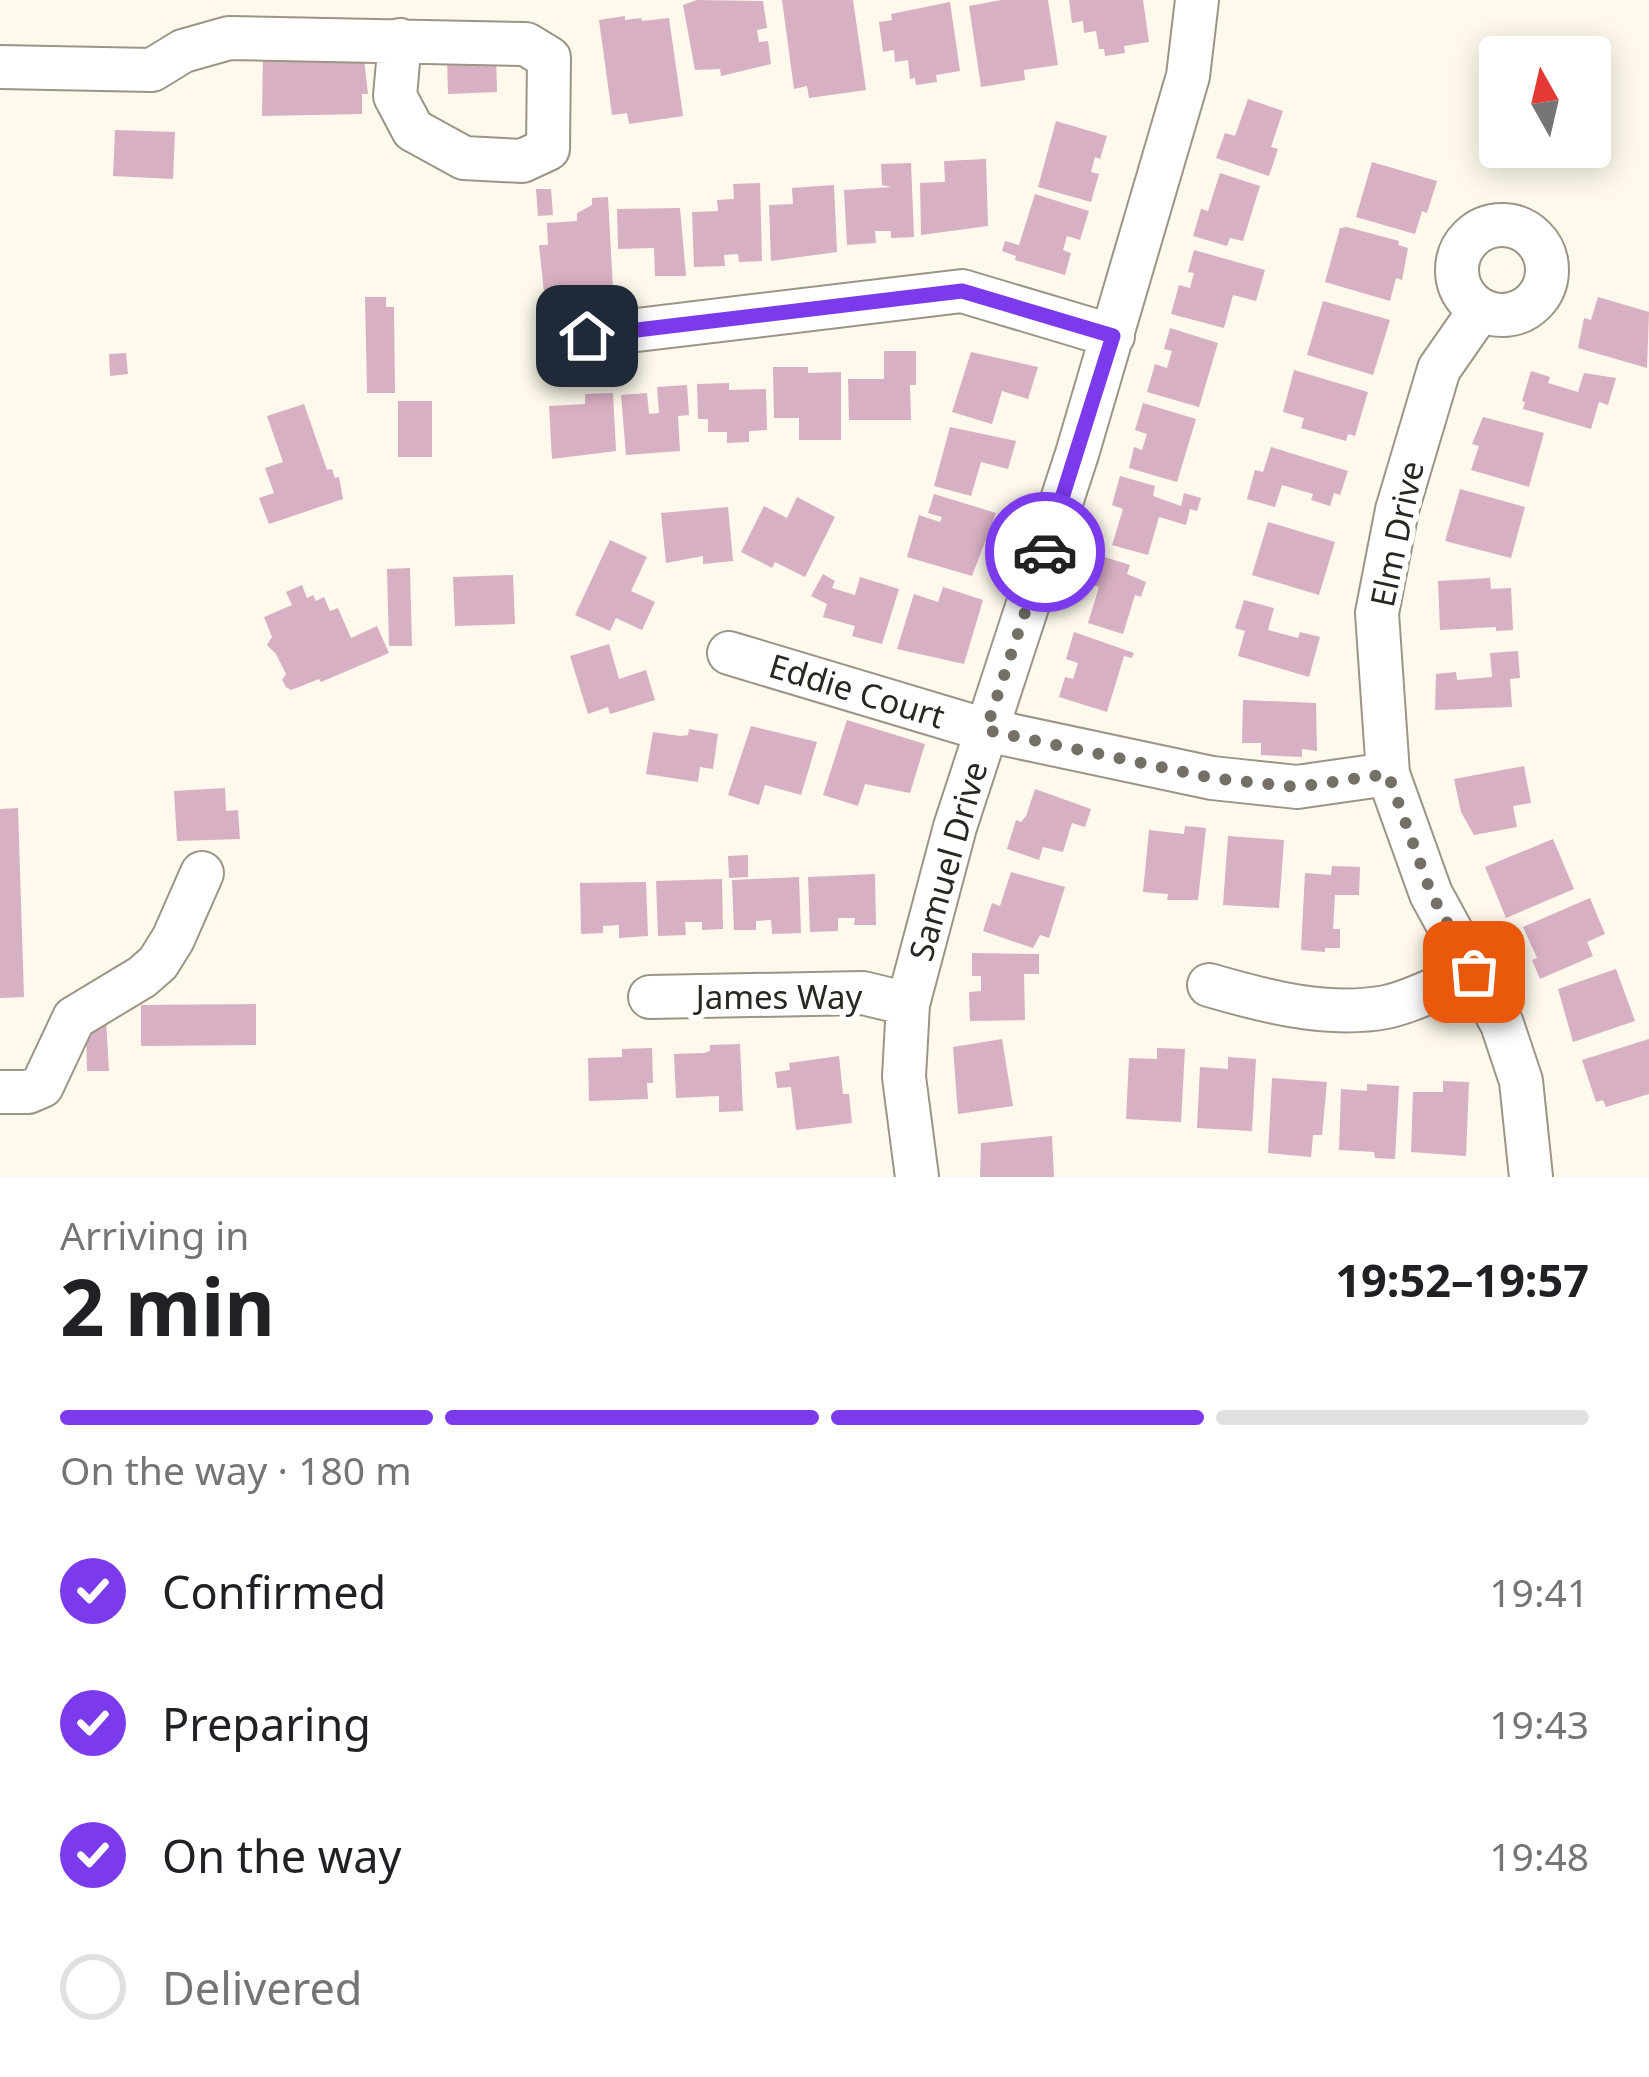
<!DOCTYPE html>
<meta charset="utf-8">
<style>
body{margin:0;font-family:"Noto Sans",sans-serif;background:#f2f2f2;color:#202124;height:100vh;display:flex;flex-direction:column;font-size:45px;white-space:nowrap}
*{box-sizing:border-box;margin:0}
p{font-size:39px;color:#757577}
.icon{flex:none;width:66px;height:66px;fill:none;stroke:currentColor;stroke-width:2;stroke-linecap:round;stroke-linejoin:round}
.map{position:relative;height:1177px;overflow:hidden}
.panel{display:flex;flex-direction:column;background:#fff;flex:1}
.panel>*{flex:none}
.needle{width:78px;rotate:352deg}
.controls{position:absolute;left:1479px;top:36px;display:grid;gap:24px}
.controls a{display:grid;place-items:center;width:132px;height:132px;border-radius:12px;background:#fff;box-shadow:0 6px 30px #0003;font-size:60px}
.pin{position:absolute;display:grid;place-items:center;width:102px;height:102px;color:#fff;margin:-51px;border-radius:24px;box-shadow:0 6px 18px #0006}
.courier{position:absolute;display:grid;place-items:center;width:120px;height:120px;margin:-60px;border:9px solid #7c3aed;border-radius:50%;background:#fff;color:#222;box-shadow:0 3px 15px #0007}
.summary em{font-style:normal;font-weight:700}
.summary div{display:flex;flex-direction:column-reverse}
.summary{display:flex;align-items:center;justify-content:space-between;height:204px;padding:0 60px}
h1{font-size:78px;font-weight:700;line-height:90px}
.bar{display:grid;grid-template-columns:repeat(4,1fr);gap:18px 12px;align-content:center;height:144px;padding:0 60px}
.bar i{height:15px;border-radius:9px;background:#e0e0e0}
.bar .current{background:#7c3aed}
.bar p{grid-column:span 4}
ol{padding:0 60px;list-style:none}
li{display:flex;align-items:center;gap:36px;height:132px}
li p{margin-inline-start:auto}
li .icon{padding:12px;border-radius:50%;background:#7c3aed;color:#fff;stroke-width:4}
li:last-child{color:#757577}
li i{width:66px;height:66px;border:6px solid #e0e0e0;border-radius:50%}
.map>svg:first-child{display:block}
.building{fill:#d8b0c3}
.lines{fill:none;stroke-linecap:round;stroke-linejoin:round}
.minor-casing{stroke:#9b9586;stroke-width:46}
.minor{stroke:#fff;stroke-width:42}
.done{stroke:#747068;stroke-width:12;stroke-dasharray:0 21.6}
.route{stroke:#7c3aed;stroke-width:15}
.labels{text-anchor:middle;stroke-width:12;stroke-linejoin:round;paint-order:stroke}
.street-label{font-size:33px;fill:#292721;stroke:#fff}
</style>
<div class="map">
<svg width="1649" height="1177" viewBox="0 0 1649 1177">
<rect width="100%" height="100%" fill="#fef9ec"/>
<path class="building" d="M697 0 763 1 767 28 757 30 759 42 768 41 771 64 721 76 720 69 695 70 683 5Z
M782 0H853L866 90 809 98 807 86 794 89Z
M1001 0H1048L1058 65 1024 70 1025 80 981 87 969 6Z
M1069 0H1143L1149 42 1124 46 1125 53 1105 56 1104 49H1099L1096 31 1084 33 1083 21 1072 23Z
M950 2 960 71 936 75 937 82 916 85 915 78 910 79 908 60 895 62 894 50 883 52 879 22 892 20 891 14Z
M625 16V20L641 18 642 21 669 18 683 116 629 124 627 113 612 115 599 20Z
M363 50 368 94H362V114L262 116 263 52Z
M496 57 497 92 448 94 447 59Z
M1248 99 1283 111 1271 147 1278 149 1269 176 1216 158 1225 133 1235 136Z
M1056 121 1107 136 1100 159 1095 157 1091 172 1099 174 1091 202 1038 187Z
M115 130 175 132 173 179 113 176Z
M986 159 988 226 921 235 920 183 945 182 944 161Z
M1372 162 1437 181 1427 213 1422 211 1415 234 1356 217Z
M911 163 914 237 891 238V231H875L876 243 847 245 844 190 892 187 882 185 881 164Z
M1220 173 1260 186 1243 241 1230 238 1227 246 1193 236 1201 209 1208 211Z
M760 183 762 261 739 262 738 254 724 255 725 266 694 267 692 212 718 211 717 200 734 199 733 184Z
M834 185 837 252 771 261 769 205 793 204 792 188Z
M536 189H551L553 215 538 216Z
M1035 194 1089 211 1080 240 1067 236 1063 250 1071 253 1065 275 1015 260 1016 256 1002 251 1005 241 1019 245Z
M608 197 613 289 544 293 539 245H548L547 223 577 221V213L592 205V198Z
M680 208 686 276H655L654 248 618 249 617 209Z
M1347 227 1399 241 1398 245 1408 248 1402 280 1396 278 1390 301 1325 282 1340 228Z
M1194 250 1265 270 1256 301 1233 295 1224 328 1171 314 1179 285 1190 288 1194 273 1188 272Z
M365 297H386V307H394L395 393H367Z
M1598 297 1649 312 1647 368 1578 348 1584 318 1591 320Z
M1323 301 1390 320 1373 375 1307 355Z
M1170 328 1218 343 1199 407 1147 392 1155 364 1167 368 1172 351 1164 349Z
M884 351H916V385H910L911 420H849L848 379H884Z
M971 352 1038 367 1028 399 1002 391 992 424 952 412Z
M126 353 128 374 110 376 109 354Z
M773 367H808V373L841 372V440H799V418H774Z
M1294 370 1368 392 1355 436 1348 434 1346 441 1301 428 1304 418 1283 412Z
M1531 371 1550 377 1548 383 1578 392 1584 373 1616 378 1608 405 1599 402 1591 429 1523 409 1525 402 1522 401Z
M729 383V390L766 389 767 430 749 431V442L727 443V432H708V419H698L697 384Z
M687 385 689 415 678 416 680 451 626 455 621 395 647 393 649 414 659 413 657 387Z
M613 393 616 451 552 459 549 406 585 404V394Z
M398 401H432V457H398Z
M1143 403 1196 419 1177 482 1129 468 1134 447 1142 450 1147 434 1135 430Z
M304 404 327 470 332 469 335 478 339 477 343 499 269 524 259 498 274 493 265 468 283 462 267 416Z
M1483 417 1544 433 1529 487 1471 470 1479 446 1472 444Z
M950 427 1016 441 1008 469 981 462 971 496 934 486Z
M1271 447 1348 471 1340 495 1334 493 1330 506 1311 500 1313 494 1282 485 1275 507 1247 499 1255 470 1263 472Z
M1120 476 1155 486 1153 496 1181 506 1184 493 1201 498 1197 511 1190 509 1186 525 1159 517 1148 555 1112 545 1123 509 1112 505Z
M1460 489 1525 507 1511 558 1445 541Z
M934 494 996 513 972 576 907 557 919 515 940 522 942 517 928 513Z
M797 497 835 517 805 577 775 562 772 568 741 552 764 506 787 518Z
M728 507 733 561 703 564V556L666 563 661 513Z
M1268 522 1335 542 1319 595 1252 575Z
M610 540 647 557 631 591 655 602 642 630 616 618 610 631 575 615Z
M1098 555 1130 565 1127 574 1146 582 1141 597 1135 595 1123 634 1088 623 1099 587 1089 583Z
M410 568 412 646H389L387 569Z
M823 574 835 581 832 588 855 595 860 577 899 589 882 644 852 636 855 626 823 617 827 604 811 596Z
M513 575 515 624 455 626 453 577Z
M1490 578 1491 589 1511 588 1513 630 1496 631V627L1440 630 1438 581Z
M302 585 307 598 313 595 316 601 324 597 330 611 338 608 351 638 377 626 389 653 321 682 319 679 291 690 286 687 282 680 286 674 276 654 267 645 272 637 264 617 292 605 286 592Z
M943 587 983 600 964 664 897 649 914 594 938 602Z
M1244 600 1274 608 1268 630 1298 638 1300 632 1320 637 1309 677 1238 656 1245 631 1235 628Z
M1074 632 1134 653 1132 658 1124 656 1107 712 1059 697 1065 677 1073 679 1078 663 1066 659Z
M609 644 619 679 646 670 655 700 610 714 608 707 588 714 570 656Z
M1518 651 1520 678 1510 679 1512 707 1435 710 1436 674 1456 672 1457 680 1492 677 1490 653Z
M1243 700 1316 703 1317 751 1302 749V757L1261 755V743H1242Z
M847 720 925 744 910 793 865 784 858 806 823 795Z
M751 726 817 742 801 795 765 785 759 805 728 795Z
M689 729 718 734 713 769 700 767 698 782 646 774 653 732 680 736 688 735Z
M1524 766 1531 803 1513 806 1517 827 1474 835 1461 812 1454 779Z
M225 788 226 811 238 810 240 839 177 841 174 791Z
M1035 789 1091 809 1085 827 1072 823 1063 852 1043 847 1039 860 1007 849 1016 820 1021 822 1026 816Z
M18 808 24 997 0 998V809Z
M1185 826 1206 828 1198 900H1167L1168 894 1143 892 1149 830 1184 834Z
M1228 836 1284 840 1279 908 1223 905Z
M1553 839 1574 889 1506 918 1485 867Z
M748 855V877L729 878 728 856Z
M1332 866 1360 867 1359 895H1335L1333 929H1340V948H1325V952L1301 950 1305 873 1331 875Z
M1011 872 1065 887 1049 938 1040 935 1033 948 983 931 992 903 1000 906Z
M875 874 876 925H854L855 918H838V931L810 932 808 877Z
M799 877 801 933 772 934 771 920 756 921V930H734L732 880Z
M722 879 723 929 702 930V922H685L686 935 658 936 656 881Z
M646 882 648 936 619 938V925L603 926V933L581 934 580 883Z
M1590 898 1605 934 1587 942 1593 956 1540 979 1532 960 1537 958 1523 927Z
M972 953 1039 954V974H1024L1025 1020 970 1021 969 992 981 991V976H972Z
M1616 969 1635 1021 1573 1042 1558 989Z
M256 1004V1045L141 1046V1005Z
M106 1020 109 1071H87L86 1031Z
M1002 1039 1013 1106 958 1114 953 1047Z
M1649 1039V1094L1606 1107 1603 1100 1596 1102 1582 1060Z
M740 1044 743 1111 719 1112V1096L676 1098 674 1054 704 1053 710 1051V1045Z
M652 1048 653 1083H647L648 1099 589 1101 588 1058 622 1057V1049Z
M1157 1048 1185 1049 1181 1122 1126 1119 1129 1058 1157 1059Z
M839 1056 843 1094H849L852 1123 796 1130 791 1087 777 1088 775 1072 790 1070 789 1063Z
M1228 1057 1256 1059 1252 1131 1197 1128 1200 1067 1228 1069Z
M1272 1078 1327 1082 1322 1135H1313L1311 1157 1268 1153Z
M1443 1081 1469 1082 1466 1156 1411 1152 1413 1092H1443Z
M1367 1084 1399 1086 1395 1159 1375 1158 1374 1152 1339 1150 1341 1089 1367 1091Z
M1052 1136 1054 1177H980L981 1143Z"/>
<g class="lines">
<g class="minor-casing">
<path id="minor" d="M0 67 152 70 183 51 229 38 526 44 549 58 548 149 522 161 464 158 413 130 395 96 400 40
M1457 270a45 45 0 1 1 90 0a45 45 0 1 1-90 0Z
M1480 310 1439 369 1397 510 1377 613 1388 774 1431 894 1502 1024 1521 1081 1531 1177
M587 336 962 291 1113 336
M729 653 986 730 1212 778 1297 787 1388 774
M1209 985C1264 1001 1327 1018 1386 1007 1415 1001 1446 983 1474 972
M650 997 863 993 908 1004
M0 1092H28L42 1086 74 1018 142 977 158 963 173 939 202 873
M917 1177 904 1077 908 1004 955 827 1077 454 1188 76 1197 0"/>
</g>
<use href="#minor" class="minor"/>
</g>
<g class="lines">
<path class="done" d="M1045 552 986 730 1212 778 1297 787 1388 774 1431 893 1474 972"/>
<path class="route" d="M587 336 962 291 1113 336 1045 552"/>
</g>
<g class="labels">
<g class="street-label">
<text transform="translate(1397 534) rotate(-78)" y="12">Elm Drive</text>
<text transform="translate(857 691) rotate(17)" y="12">Eddie Court</text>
<text transform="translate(948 861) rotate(-74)" y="12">Samuel Drive</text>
<text x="779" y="1009">James Way</text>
</g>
</g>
</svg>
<div class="controls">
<a><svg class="needle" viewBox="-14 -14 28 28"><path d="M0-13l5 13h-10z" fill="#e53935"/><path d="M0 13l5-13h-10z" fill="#757577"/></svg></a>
</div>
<div class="pin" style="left:1474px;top:972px;background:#ea580c"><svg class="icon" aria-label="bag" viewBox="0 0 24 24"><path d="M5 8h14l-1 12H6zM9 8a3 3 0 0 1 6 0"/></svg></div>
<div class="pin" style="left:587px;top:336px;background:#1f2937"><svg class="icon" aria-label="home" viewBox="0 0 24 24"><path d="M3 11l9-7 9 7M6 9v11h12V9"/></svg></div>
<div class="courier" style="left:1045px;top:552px"><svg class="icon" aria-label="car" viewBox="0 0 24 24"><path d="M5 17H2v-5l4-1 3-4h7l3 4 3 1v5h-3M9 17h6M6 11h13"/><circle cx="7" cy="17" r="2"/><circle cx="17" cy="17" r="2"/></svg></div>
</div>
<section class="panel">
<div class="summary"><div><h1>2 min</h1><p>Arriving in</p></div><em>19:52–19:57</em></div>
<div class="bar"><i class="current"></i><i class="current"></i><i class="current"></i><i></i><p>On the way · 180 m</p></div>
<ol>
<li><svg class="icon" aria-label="check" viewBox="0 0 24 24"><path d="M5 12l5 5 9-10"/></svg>Confirmed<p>19:41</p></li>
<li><svg class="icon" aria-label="check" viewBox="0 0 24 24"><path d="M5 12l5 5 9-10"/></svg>Preparing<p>19:43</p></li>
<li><svg class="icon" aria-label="check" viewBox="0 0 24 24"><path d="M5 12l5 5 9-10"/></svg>On the way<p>19:48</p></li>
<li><i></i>Delivered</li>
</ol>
</section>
